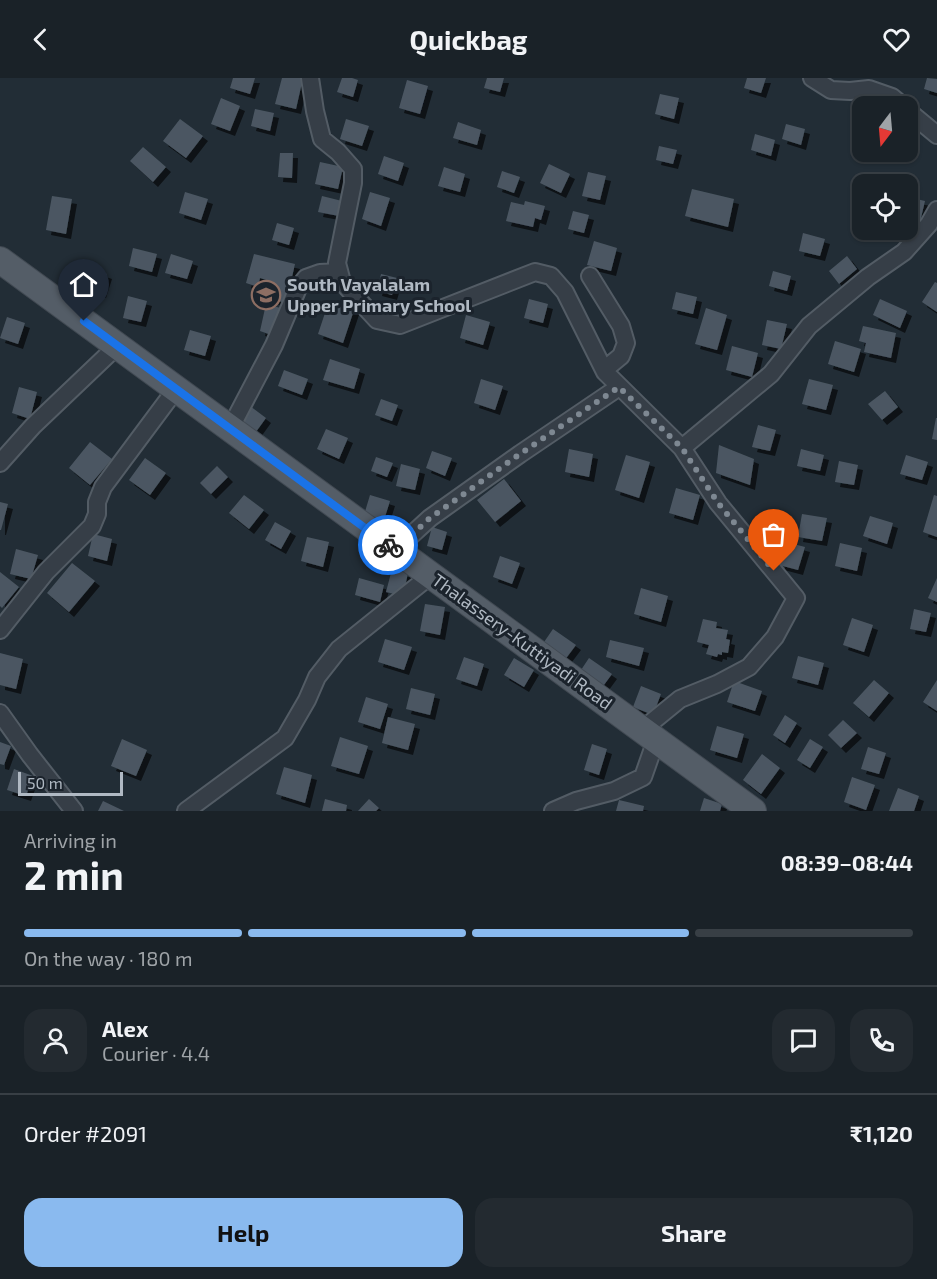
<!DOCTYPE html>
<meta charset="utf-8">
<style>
body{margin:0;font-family:"Exo 2",sans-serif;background:#232a30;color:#f1f3f6;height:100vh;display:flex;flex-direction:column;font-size:22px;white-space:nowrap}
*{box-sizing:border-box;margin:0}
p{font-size:20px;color:#9fa4a8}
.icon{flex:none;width:33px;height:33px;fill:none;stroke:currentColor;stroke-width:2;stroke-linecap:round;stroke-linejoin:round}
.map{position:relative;height:733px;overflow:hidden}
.side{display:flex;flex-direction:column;background:#1a2228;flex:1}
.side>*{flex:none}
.needle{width:39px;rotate:196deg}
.fabs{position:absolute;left:852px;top:18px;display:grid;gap:12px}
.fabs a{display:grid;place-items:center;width:66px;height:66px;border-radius:12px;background:#1a2228;box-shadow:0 2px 4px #0004,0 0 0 2px #383f45;font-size:30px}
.scale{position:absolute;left:18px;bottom:15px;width:105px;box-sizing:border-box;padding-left:6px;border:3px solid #b0b9c3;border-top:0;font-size:16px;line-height:21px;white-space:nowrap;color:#b0b9c3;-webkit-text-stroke:4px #1b232c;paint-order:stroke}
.pin{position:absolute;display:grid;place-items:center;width:51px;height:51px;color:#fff;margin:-62px -26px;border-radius:50% 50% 50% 0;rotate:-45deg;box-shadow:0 0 6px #0007}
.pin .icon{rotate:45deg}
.courier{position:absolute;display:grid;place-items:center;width:60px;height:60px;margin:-30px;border:4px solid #1a73e8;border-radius:50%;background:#fff;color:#222;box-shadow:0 2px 8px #0007}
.overview em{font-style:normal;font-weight:700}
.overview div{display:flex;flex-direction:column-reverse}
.overview{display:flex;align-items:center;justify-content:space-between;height:102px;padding:0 24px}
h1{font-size:39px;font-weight:700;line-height:45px}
.bar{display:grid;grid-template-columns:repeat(4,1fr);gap:9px 6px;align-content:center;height:72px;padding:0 24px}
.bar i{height:8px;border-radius:4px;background:#383f45}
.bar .active{background:#8abaef}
.bar p{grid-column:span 4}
.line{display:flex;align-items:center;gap:15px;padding:0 24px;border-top:2px solid #383f45}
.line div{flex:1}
.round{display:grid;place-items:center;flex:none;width:63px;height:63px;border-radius:18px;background:#232a30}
.button{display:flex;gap:12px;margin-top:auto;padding:12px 24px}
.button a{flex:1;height:69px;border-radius:18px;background:#8abaef;color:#111;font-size:24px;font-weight:700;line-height:69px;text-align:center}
.button a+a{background:#232a30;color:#f1f3f6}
header{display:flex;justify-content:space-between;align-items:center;height:78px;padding:0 24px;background:#1a2228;font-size:27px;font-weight:700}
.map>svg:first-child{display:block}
.building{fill:#4b5762;filter:url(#shadow)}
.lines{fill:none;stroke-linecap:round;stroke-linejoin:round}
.minor-casing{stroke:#535c65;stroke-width:20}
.primary-casing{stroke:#424a53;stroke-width:28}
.minor{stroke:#363e47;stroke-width:16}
.primary{stroke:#545d67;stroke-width:26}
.done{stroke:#7e8892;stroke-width:6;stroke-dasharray:0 10.8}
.route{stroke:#1a73e8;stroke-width:8}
.labels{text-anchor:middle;stroke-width:6;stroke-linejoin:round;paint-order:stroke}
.poi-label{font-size:18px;font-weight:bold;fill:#b0b9c3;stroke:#1b232c;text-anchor:start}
.street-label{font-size:18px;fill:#b0b9c3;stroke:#1b232c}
</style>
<header><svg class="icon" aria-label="back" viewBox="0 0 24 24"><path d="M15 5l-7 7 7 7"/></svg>Quickbag<svg class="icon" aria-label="heart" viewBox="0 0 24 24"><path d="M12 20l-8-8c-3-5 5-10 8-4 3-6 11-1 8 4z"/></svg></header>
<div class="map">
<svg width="937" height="733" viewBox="0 0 937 733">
<defs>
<filter id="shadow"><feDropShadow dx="5" dy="5" stdDeviation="0" flood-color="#0009"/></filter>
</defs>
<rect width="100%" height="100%" fill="#222d36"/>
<path class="building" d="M233 0H255L250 16 230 10Z
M282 0H303L296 31 275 26Z
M342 0H352L358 2 353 19 337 14Z
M487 0H504L500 14 484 10Z
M747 0H766L761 15 744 10Z
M927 0 937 1V15L924 11Z
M407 2 428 8 420 36 399 30Z
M660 16 679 20 674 41 655 36Z
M221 20 240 28 230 53 211 46Z
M255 31 274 35 270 53 251 48Z
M180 41 203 58 186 80 163 63Z
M346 41 369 48 362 68 340 61Z
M458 44 481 52 477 67 453 60Z
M786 46 805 51 801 67 782 61Z
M755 56 775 62 771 78 751 72Z
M659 68 677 72 673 86 656 82Z
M143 69 166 89 153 104 130 83Z
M280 75H293L292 100 278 99Z
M384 78 404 85 398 103 378 96Z
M320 84 343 89 338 111 315 106Z
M549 86 570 96 561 115 540 105Z
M444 89 465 96 460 114 438 108Z
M502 93 520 99 514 115 497 109Z
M588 94 606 98 600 122 582 118Z
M860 103 869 106H862V124L856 122Z
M692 111 734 121 728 149 685 138Z
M185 114 208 121 201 142 179 135Z
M370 114 390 120 381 148 362 141Z
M52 118 72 121 66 156 46 152Z
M322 118 342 123 339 138 318 134Z
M908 119 925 123 920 144 908 141Z
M525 123 545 128 541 142 535 140 533 149 506 143 511 124 524 127Z
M573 133 589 137 584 155 568 151Z
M277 145 294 150 289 167 272 162Z
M803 155 825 161 820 178 799 173Z
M594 163 617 170 611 193 587 187Z
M133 170 157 176 152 194 129 188Z
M171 176 193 183 187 201 165 195Z
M254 176 295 186 286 225 271 221 273 204 260 200 258 209 246 205Z
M847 178 857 191 839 206 829 193Z
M86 189 107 196 101 215 79 208Z
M773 193 791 198 787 213 769 208Z
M381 196 397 200 392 217 377 213Z
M935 204 937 205V234L922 224Z
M676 214 697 219 693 236 672 231Z
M128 218 147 223 141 244 123 240Z
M529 221 548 226 543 245 524 240Z
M880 221 907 233 900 250 873 237Z
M329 223 354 232 343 265 318 256Z
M266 226 284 231 277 259 260 253Z
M706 230 727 237 717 272 695 266Z
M466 237 490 244 483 267 460 260Z
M7 239 25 245 18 266 0 260Z
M767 242 787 246 781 271 762 267Z
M863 248 896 255 891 280 864 274 866 265 859 263Z
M190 252 211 258 205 278 184 272Z
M835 263 861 271 854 294 828 286Z
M732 268 758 275 752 299 726 292Z
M330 281 360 291 354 311 323 302Z
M284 292 308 301 302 317 278 308Z
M481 301 503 308 495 332 474 325Z
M809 301 833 307 826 332 802 326Z
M19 309 37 314 30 341 12 335Z
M885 313 898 329 882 342 868 326Z
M381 321 398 327 392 343 375 337Z
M250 328 266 340 253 358 237 346Z
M936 340H937V362L932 361Z
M758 347 776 352 770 373 752 369Z
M326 351 348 360 339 381 317 371Z
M90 364 112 381 90 407 69 390Z
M719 367 754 381 750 407 716 395Z
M569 371 593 376 589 399 565 394Z
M801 371 824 377 820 393 797 388Z
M432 373 452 380 445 398 426 390Z
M626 377 650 384 639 420 615 412Z
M906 377 928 384 922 402 900 396Z
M376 379 393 385 387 399 371 393Z
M145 380 166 395 150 417 129 402Z
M839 383 858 387 854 407 835 404Z
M401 386 420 391 415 412 396 408Z
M217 388 228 399 211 416 200 405Z
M504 401 521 423 495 444 477 422Z
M676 410 700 417 693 442 669 435Z
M244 417 264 432 249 451 229 435Z
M370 417 390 423 384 442 364 437Z
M934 417 937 418V459L923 454Z
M0 424 8 426 1 452H0Z
M802 436 827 440 822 463 798 459Z
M870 438 893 445 887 466 863 458Z
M275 444 291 453 281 471 265 462Z
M432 449 447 454 442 472 427 468Z
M93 456 112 461 107 483 88 478Z
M307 459 329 464 323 489 301 483Z
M786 464 805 469 798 492 779 487Z
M840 465 862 470 857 493 835 488Z
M16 471 38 477 31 501 10 496Z
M500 478 520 485 512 506 493 499Z
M72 485 95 503 69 534 47 515Z
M392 491 408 495 403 518 386 514Z
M0 494 19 509 2 530 0 528Z
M359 500 384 507 380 524 355 517Z
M937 500V524L928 520Z
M641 510 668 518 661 544 634 536Z
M425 526 445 529 440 557 420 553Z
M914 531 931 535 926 554 910 551Z
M852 540 873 547 864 574 843 567Z
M703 541 717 544 716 550 728 552 726 561 730 562 728 575 722 574V577L718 576 717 579 706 576 709 567 697 564Z
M553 551 576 567 564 583 542 567Z
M385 561 412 569 404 592 378 584Z
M610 562 644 570 639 588 606 579Z
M0 575 23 581 16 611 0 607Z
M798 578 824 585 818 607 792 600Z
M464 579 484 586 477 608 456 601Z
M514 580 534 592 524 609 504 597Z
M589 580 612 596 601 611 579 595Z
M874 602 889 615 869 639 853 625Z
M937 602V633L923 624Z
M734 603 762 613 755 633 727 624Z
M641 608 661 616 653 637 633 629Z
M411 610 435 616 430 637 406 631Z
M366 619 388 626 380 651 358 644Z
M785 637 797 645 785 665 773 657Z
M388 639 415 646 408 672 382 665Z
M843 642 857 655 841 670 828 657Z
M717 648 744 656 737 680 710 672Z
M340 659 368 668 359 696 331 688Z
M122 661 147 672 136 698 111 688Z
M810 661 823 669 810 690 797 682Z
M0 664 11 668 4 687 0 686Z
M592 666 607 671 599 697 584 692Z
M868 669 886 675 879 696 861 691Z
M762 676 780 690 761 716 743 702Z
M284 689 312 697 305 725 276 716Z
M14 691 33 698 26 718 7 712Z
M852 699 875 707 866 732 844 724Z
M898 710 919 718 914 733H889Z
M704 720 722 726 720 733H700Z
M325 721 347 727 346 733H322Z
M369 721 379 730 376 733H358Z
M619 722 644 728 643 733H616Z
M103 723 124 733H98Z"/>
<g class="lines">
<g class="minor-casing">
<path id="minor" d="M310 0 315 33 322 61 338 74 353 91V105L337 185 342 204 377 242 400 247 535 194 551 198 565 214 605 294 682 370 771 296 809 248 868 199 904 174 929 146 937 132
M812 0 831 12 850 13 869 11 892 19 903 28
M908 33 937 57
M590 198 621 248 626 265 621 278 604 292
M230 351 274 267 298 210 306 200 320 195 339 194
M0 385 33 348 117 268
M395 472 430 440 520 376 619 309
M0 552 46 494 92 448 97 436V424L103 409 176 311
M0 635 30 677 74 733
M642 652 680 621 717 606 749 589 775 559 796 520 718 425 682 370
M186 733 285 660 307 622 317 599 339 571 431 497
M553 733 576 723 614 713 643 699 656 662"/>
</g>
<g class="primary-casing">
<path id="primary" d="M0 182 753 733"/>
</g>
<use href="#minor" class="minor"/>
<use href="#primary" class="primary"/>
</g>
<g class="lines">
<path class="done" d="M388 467 395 472 430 440 520 376 619 309 682 370 718 425 774 493"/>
<path class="route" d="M84 243 388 467"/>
</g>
<defs>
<g id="school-ring" transform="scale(1.5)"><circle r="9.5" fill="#1b232c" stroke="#8d6e63" stroke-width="1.5"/><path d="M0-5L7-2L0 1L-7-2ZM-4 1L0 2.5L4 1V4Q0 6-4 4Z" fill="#8d6e63"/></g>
</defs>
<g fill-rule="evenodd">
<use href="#school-ring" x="266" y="217"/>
</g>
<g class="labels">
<g class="poi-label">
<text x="287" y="213">South Vayalalam<tspan x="287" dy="21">Upper Primary School</tspan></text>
</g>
<g class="street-label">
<text transform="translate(522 564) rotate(36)" y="6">Thalassery-Kuttiyadi Road</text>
</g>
</g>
</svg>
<div class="fabs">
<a><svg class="needle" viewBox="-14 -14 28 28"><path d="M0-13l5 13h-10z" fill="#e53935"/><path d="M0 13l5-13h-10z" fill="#9fa4a8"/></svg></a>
<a><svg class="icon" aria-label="locate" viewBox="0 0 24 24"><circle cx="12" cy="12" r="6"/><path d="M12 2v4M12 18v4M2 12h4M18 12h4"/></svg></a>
</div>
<div class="scale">50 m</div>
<div class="pin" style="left:774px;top:493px;background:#ea580c"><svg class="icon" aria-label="bag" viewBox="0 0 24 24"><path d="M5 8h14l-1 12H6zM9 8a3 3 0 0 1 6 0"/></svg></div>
<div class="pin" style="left:84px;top:243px;background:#1f2937"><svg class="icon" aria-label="home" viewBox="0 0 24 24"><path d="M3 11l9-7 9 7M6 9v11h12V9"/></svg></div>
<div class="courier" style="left:388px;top:467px"><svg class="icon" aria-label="bike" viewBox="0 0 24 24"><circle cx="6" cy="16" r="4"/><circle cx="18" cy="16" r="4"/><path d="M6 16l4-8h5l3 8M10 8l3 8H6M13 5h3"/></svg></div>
</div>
<section class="side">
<div class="overview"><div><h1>2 min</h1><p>Arriving in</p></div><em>08:39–08:44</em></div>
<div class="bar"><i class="active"></i><i class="active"></i><i class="active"></i><i></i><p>On the way · 180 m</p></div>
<div class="line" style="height:108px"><a class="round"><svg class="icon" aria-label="person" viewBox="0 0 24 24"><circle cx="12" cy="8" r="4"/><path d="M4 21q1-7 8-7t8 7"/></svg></a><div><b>Alex</b><p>Courier · 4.4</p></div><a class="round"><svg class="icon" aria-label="chat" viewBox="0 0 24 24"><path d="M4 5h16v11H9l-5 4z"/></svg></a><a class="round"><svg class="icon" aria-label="phone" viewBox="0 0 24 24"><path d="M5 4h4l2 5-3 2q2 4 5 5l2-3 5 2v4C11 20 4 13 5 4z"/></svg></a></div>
<div class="line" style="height:78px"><div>Order #2091</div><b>₹1,120</b></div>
<div class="button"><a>Help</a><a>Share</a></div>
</section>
